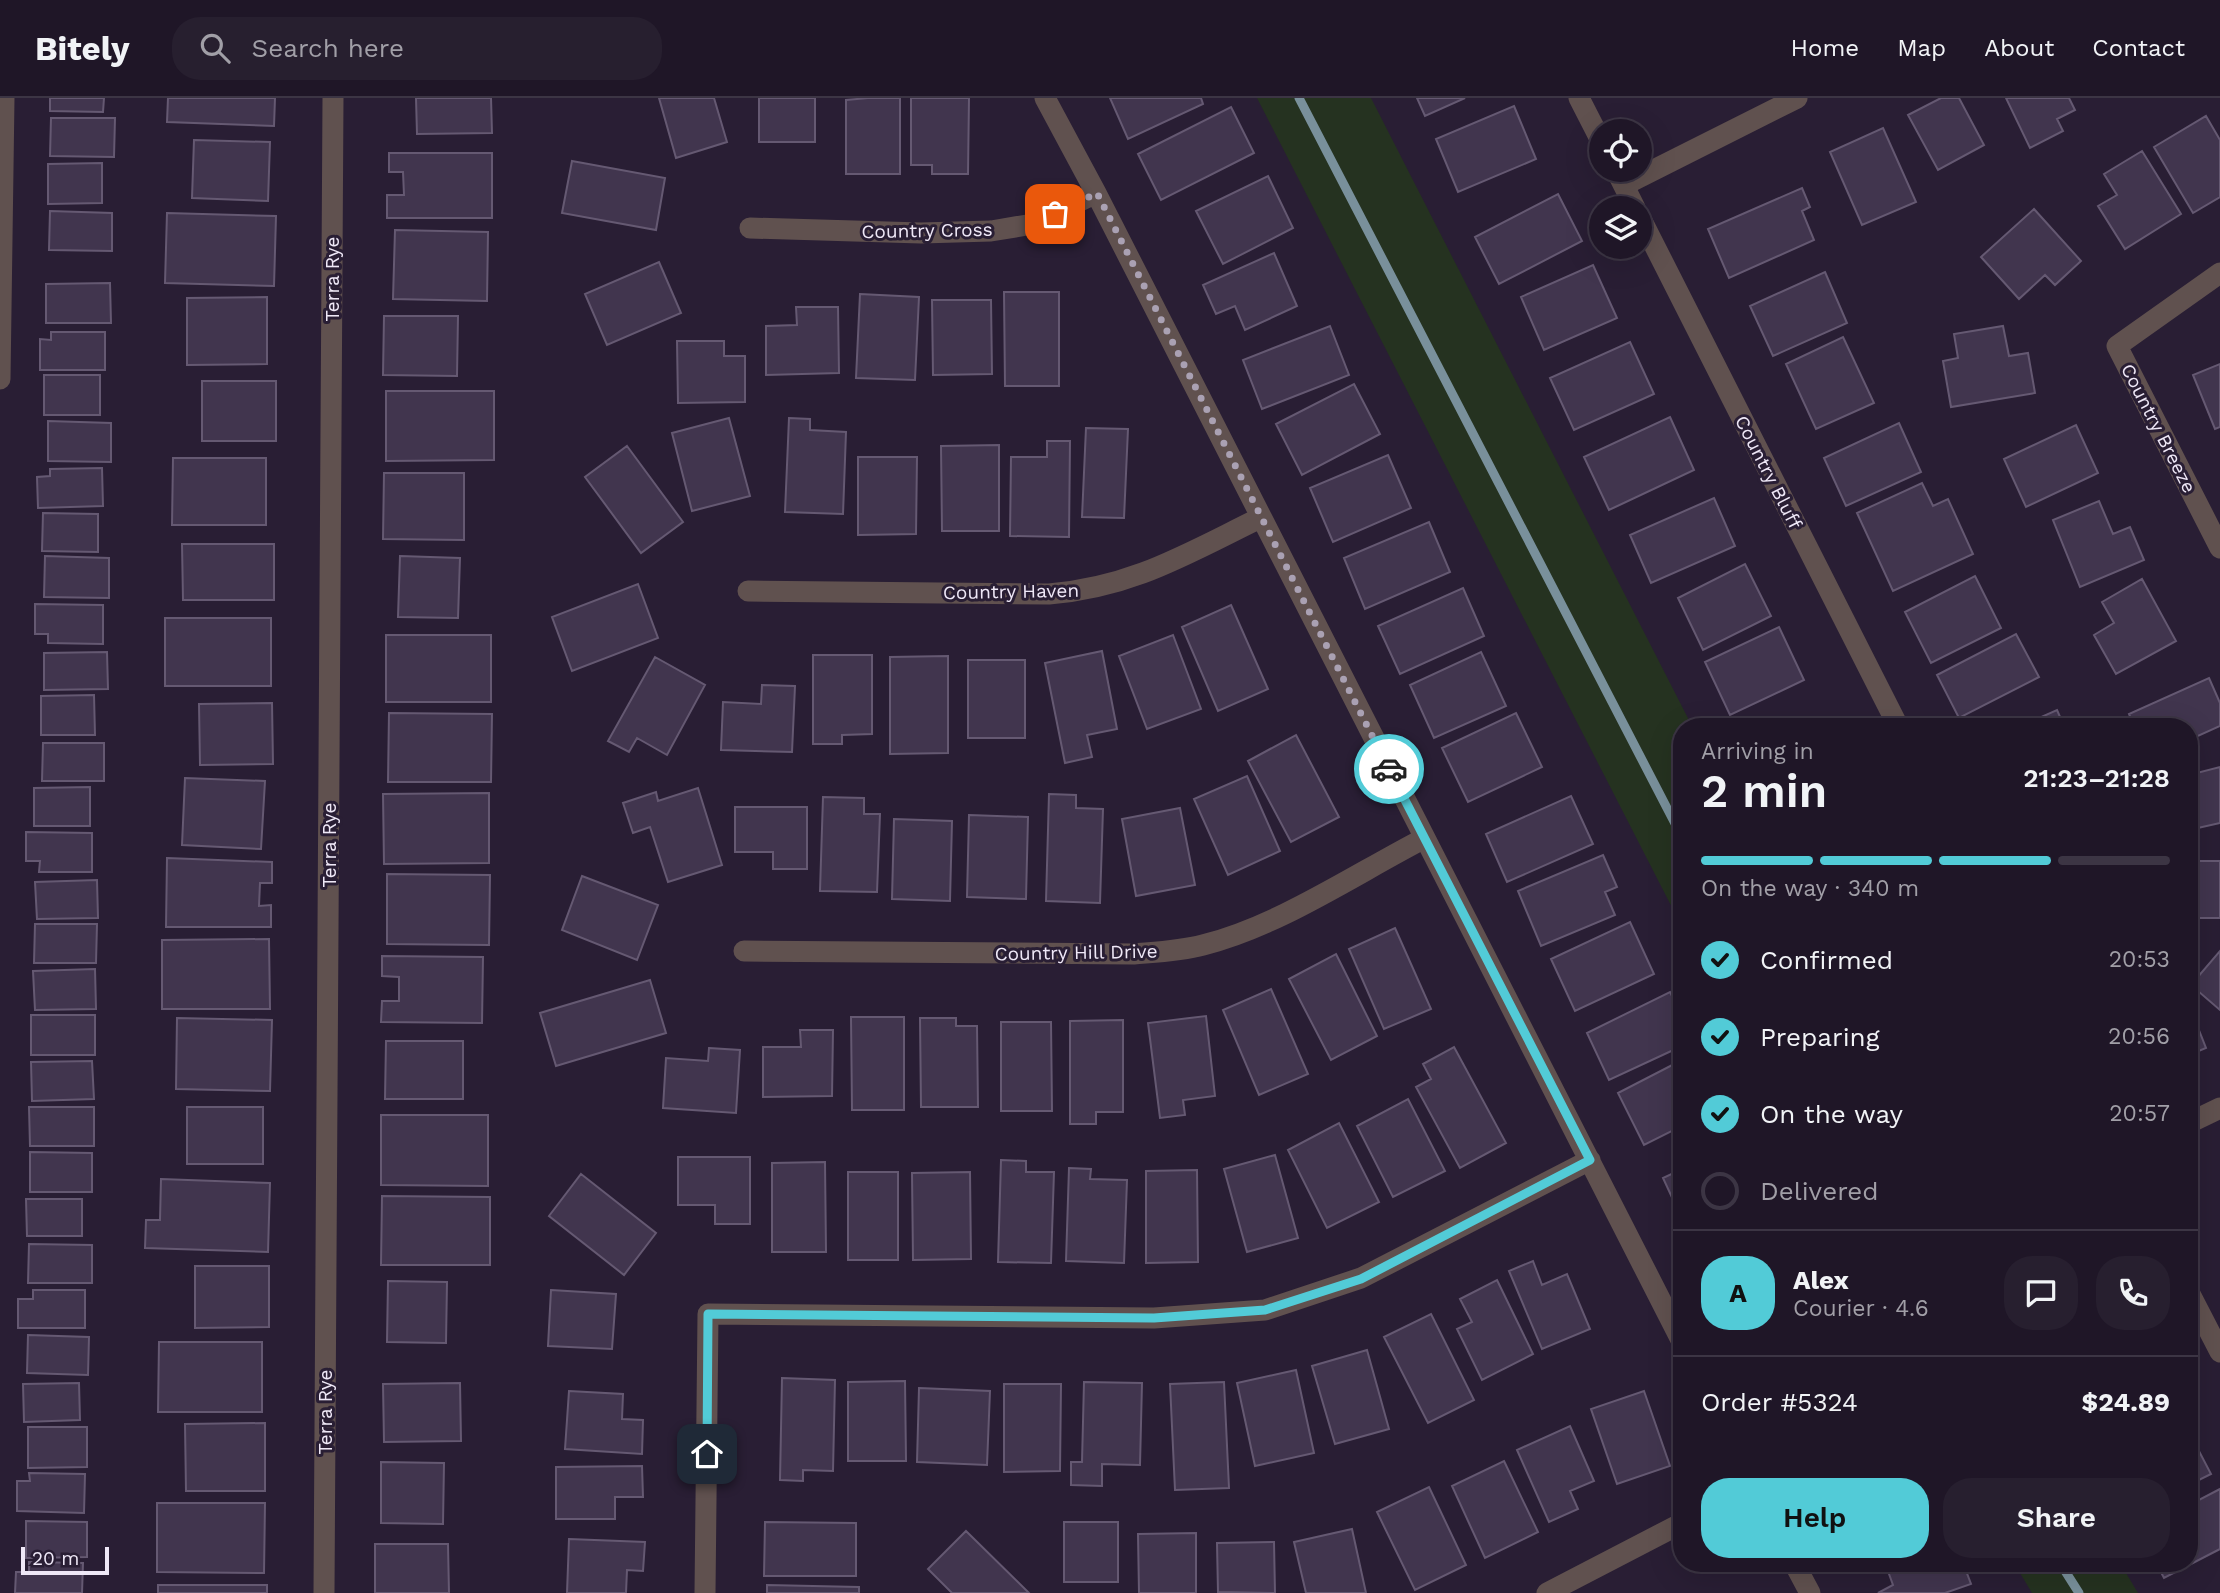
<!DOCTYPE html>
<meta charset="utf-8">
<style>
body{margin:0;font-family:"Work Sans",sans-serif;background:#271f2f;color:#f1f3f6;height:100vh;display:flex;flex-direction:column;font-size:26px;white-space:nowrap}
*{box-sizing:border-box;margin:0}
p{font-size:23px;color:#a19fa7}
.icon{flex:none;width:38px;height:38px;fill:none;stroke:currentColor;stroke-width:2;stroke-linecap:round;stroke-linejoin:round}
.map{position:relative;flex:1;overflow:hidden}
.side{position:absolute;left:1673px;top:620px;width:525px;height:854px;display:flex;flex-direction:column;background:#1f1627;border-radius:28px;box-shadow:0 7px 28px #0002,0 0 0 2px #3c3544}
.side>*{flex:none}
.buttons{position:absolute;left:1589px;top:21px;display:grid;gap:14px}
.buttons a{display:grid;place-items:center;width:63px;height:63px;border-radius:50%;background:#1f1627;box-shadow:0 7px 28px #0002,0 0 0 2px #3c3544;font-size:35px}
.scale{position:absolute;left:21px;bottom:18px;width:88px;box-sizing:border-box;padding-left:7px;border:4px solid #efe8f7;border-top:0;font-size:19px;line-height:24px;white-space:nowrap;color:#efe8f7;-webkit-text-stroke:5px #291e34;paint-order:stroke}
.pin{position:absolute;display:grid;place-items:center;width:60px;height:60px;color:#fff;margin:-30px;border-radius:14px;box-shadow:0 4px 10px #0006}
.courier{position:absolute;display:grid;place-items:center;width:70px;height:70px;margin:-35px;border:5px solid #52cbd7;border-radius:50%;background:#fff;color:#222;box-shadow:0 2px 9px #0007}
.head em{font-style:normal;font-weight:600}
.head div{display:flex;flex-direction:column-reverse}
.head{display:flex;align-items:center;justify-content:space-between;height:119px;padding:0 28px}
h1{font-size:46px;font-weight:600;line-height:52px}
.bar{display:grid;grid-template-columns:repeat(4,1fr);gap:10px 7px;align-content:center;height:84px;padding:0 28px}
.bar i{height:9px;border-radius:5px;background:#3c3544}
.bar .on{background:#52cbd7}
.bar p{grid-column:span 4}
.line{display:flex;align-items:center;gap:18px;padding:0 28px;border-top:2px solid #3c3544}
.line div{flex:1}
.round{display:grid;place-items:center;flex:none;width:74px;height:74px;border-radius:28px;background:#271f2f}
ol{padding:0 28px;list-style:none}
li{display:flex;align-items:center;gap:21px;height:77px}
li p{margin-inline-start:auto}
li .icon{padding:7px;border-radius:50%;background:#52cbd7;color:#111;stroke-width:4}
li:last-child{color:#a19fa7}
li i{width:38px;height:38px;border:4px solid #3c3544;border-radius:50%}
.button{display:flex;gap:14px;margin-top:auto;padding:14px 28px}
.button a{flex:1;height:80px;border-radius:28px;background:#52cbd7;color:#111;font-size:28px;font-weight:600;line-height:80px;text-align:center}
.button a+a{background:#271f2f;color:#f1f3f6}
header{display:flex;align-items:center;gap:42px;box-sizing:border-box;height:98px;padding:0 35px;background:#1f1627;border-bottom:2px solid #3c3544}
header strong{font-size:33px}
nav{display:flex;gap:38px;margin-inline-start:auto;font-size:24px}
.search{width:490px;height:63px;background:#271f2f;display:flex;align-items:center;gap:18px;box-sizing:border-box;padding:0 24px;border-radius:28px;color:#a19fa7;font-size:26px}
.map>svg:first-child{display:block}
.green{fill:#253220}
.lines{fill:none;stroke-linecap:round;stroke-linejoin:round}
.stream{stroke:#79909b;stroke-width:9}
.building{fill:#41354e;stroke:#655972;stroke-width:2}
.minor{stroke:#60514f;stroke-width:21}
.done{stroke:#aaa1b3;stroke-width:7;stroke-dasharray:0 12.6}
.route{stroke:#52cbd7;stroke-width:9}
.labels{text-anchor:middle;stroke-width:6;stroke-linejoin:round;paint-order:stroke}
.street-label{font-size:19px;fill:#efe8f7;stroke:#291e34}
</style>
<header>
<strong>Bitely</strong>
<div class="search"><svg class="icon" aria-label="search" viewBox="0 0 24 24"><circle cx="10" cy="10" r="6"/><path d="M15 15l6 6"/></svg>Search here</div>
<nav><a>Home</a><a>Map</a><a>About</a><a>Contact</a></nav>
</header>
<div class="map">
<svg width="2220" height="1495" viewBox="0 0 2220 1495">
<rect width="100%" height="100%" fill="#291e34"/>
<path class="green" d="M1257 0H1371L1692 628H1682V829Z
M2014 1465H2120L2138 1495H2032Z"/>
<g class="lines">
<path class="stream" d="M1299 0 1682 739
M2060 1465 2079 1495"/>
</g>
<path class="building" d="M50 0H104L103 14 50 13Z
M168 0H275L274 28 167 24Z
M416 0H491L492 35 417 36Z
M659 0H714L727 44 676 60Z
M759 0H815V44H759Z
M868 0H900V76H846V2Z
M911 0H969L968 76H932V67H911Z
M1110 0H1201L1203 6 1128 41Z
M1417 0H1465L1425 18Z
M1941 0H1959L1984 47 1938 72 1908 17Z
M2006 0H2069L2075 12 2057 21 2063 33 2030 50Z
M1514 8 1536 61 1458 94 1436 41Z
M1231 9 1254 55 1161 102 1138 56Z
M2206 18 2220 42V99L2193 115 2154 49Z
M51 20H115L114 59 50 58Z
M1883 30 1916 104 1862 127 1830 54Z
M194 42 270 44 268 103 192 100Z
M2142 53 2181 116 2125 151 2098 108 2117 97 2104 76Z
M389 55H492V120H387V97H404L403 74H389Z
M572 63 665 80 656 132 562 115Z
M102 65V105L48 106V66Z
M1268 78 1293 130 1223 166 1196 113Z
M1802 90 1810 109 1802 113 1814 142 1729 180 1708 131Z
M1558 96 1582 143 1499 186 1475 139Z
M2034 111 2081 163 2055 187 2045 177 2019 201 1981 159Z
M50 113 112 115V153L49 152Z
M167 115 276 118 274 188 165 185Z
M395 132 488 134 487 203 393 201Z
M1274 155 1297 208 1245 232 1235 208 1216 216 1203 187Z
M659 164 681 215 607 247 585 196Z
M1593 167 1617 220 1544 252 1521 199Z
M1825 174 1847 225 1773 258 1750 208Z
M110 185 111 225H46V186Z
M1004 194H1059V288H1005Z
M860 196 919 199 915 282 856 280Z
M267 199V266L187 267V200Z
M932 202H991L992 276 933 277Z
M796 209H838L839 275 766 277V228L797 227Z
M384 218H458L457 278 383 277Z
M1330 228 1349 277 1262 311 1243 262Z
M2003 228 2009 258 2028 255 2035 295 1951 309 1943 263 1958 260 1954 236Z
M51 234H105V272H40V241L51 242Z
M1843 239 1874 305 1816 331 1786 266Z
M677 243H724V258H745V304L678 305Z
M1630 244 1654 296 1574 332 1550 280Z
M2220 266V329L2215 331 2193 277Z
M44 277H100V317H44Z
M202 283H276V343H202Z
M1354 286 1380 336 1302 377 1276 326Z
M386 293H494V362L386 363Z
M1670 319 1694 372 1609 412 1584 359Z
M729 320 750 398 692 413 672 335Z
M789 320 810 321V332L846 334 843 416 785 414Z
M48 323 111 325V364L48 363Z
M1899 325 1921 374 1846 408 1824 360Z
M2076 327 2098 375 2026 409 2004 361Z
M1086 330 1128 331 1124 420 1082 419Z
M1047 343H1070L1069 439 1010 438 1011 359H1047Z
M999 347V433H942L941 348Z
M627 348 683 424 641 455 585 379Z
M1388 357 1411 410 1333 444 1310 390Z
M858 359H917L916 436 858 437Z
M173 360H266V427H172Z
M102 370 103 408 38 410 37 379 50 378V371Z
M384 375H464V442L383 441Z
M1922 385 1933 408 1948 401 1973 456 1893 493 1857 415Z
M1714 400 1735 448 1651 485 1630 437Z
M2099 403 2113 436 2130 429 2144 462 2080 489 2053 422Z
M43 415 98 416V454L42 453Z
M1429 424 1450 474 1365 511 1344 460Z
M182 446H274V502H183Z
M45 458 109 460V500L44 499Z
M400 458 460 460 458 520 398 519Z
M1745 466 1771 518 1703 552 1678 500Z
M1975 478 2001 530 1931 565 1905 514Z
M2142 481 2176 543 2116 576 2094 537 2114 525 2102 504Z
M638 486 658 540 572 573 552 519Z
M1463 490 1484 538 1400 576 1378 528Z
M35 506 103 507V546L48 545V536H35Z
M1231 507 1268 591 1218 613 1182 529Z
M165 520H271V588H165Z
M1779 529 1804 582 1730 617 1705 564Z
M2016 536 2039 579 1959 620 1937 577Z
M386 537H491V604H386Z
M1173 537 1201 611 1147 631 1119 558Z
M1102 553 1117 631 1087 637 1092 659 1065 665 1045 565Z
M107 554 108 591 44 592V555Z
M1481 554 1506 608 1434 640 1410 587Z
M813 557H872V636L842 637V646H813Z
M948 558V655L890 656V559Z
M655 559 705 587 667 657 637 640 629 654 608 643Z
M968 562H1025V640H968Z
M2209 580 2220 605V628L2189 642V628H2134L2129 616Z
M762 587 795 588 792 654 721 652 723 604 761 606Z
M94 597 95 637H41V598Z
M272 605 273 666 200 667 199 606Z
M2057 612 2064 628H2021Z
M389 615 492 616 491 684H388Z
M1516 615 1542 669 1468 704 1442 650Z
M1296 637 1339 719 1291 744 1248 663Z
M43 645H104V683H42Z
M2220 669V725L2189 732V677Z
M1247 678 1280 753 1228 777 1194 701Z
M185 680 265 683 261 751 182 747Z
M90 689V728H34V690Z
M698 690 722 767 668 784 650 729 633 735 623 705 656 694 658 703Z
M489 695V765L384 766 383 696Z
M1049 696 1076 697V710L1103 711 1100 805 1046 803Z
M1571 698 1593 746 1507 784 1486 736Z
M823 699 864 700V716H880L877 794 820 793Z
M735 709H807V771H773V754H735Z
M1180 710 1195 787 1136 798 1122 721Z
M969 717 1028 719 1026 801 967 799Z
M894 721 952 723 950 803 892 801Z
M26 734 92 735V774H39L40 763H26Z
M1603 757 1617 789 1605 794 1615 817 1541 848 1518 793Z
M167 760 272 764V785H260L259 808 271 807V829H166Z
M2196 763H2220V820H2198Z
M387 776 490 777 489 847 387 846Z
M582 778 658 807 637 862 562 832Z
M97 782 98 820 37 821 35 784Z
M1630 824 1654 876 1575 913 1551 861Z
M35 826H97L96 865H34Z
M1395 830 1431 911 1384 931 1349 851Z
M269 841 270 911H162V842Z
M2220 853V912L2191 887Z
M1336 856 1377 938 1331 962 1289 881Z
M382 858 483 859 482 925 381 924 382 903H399V879L382 878Z
M95 871 96 911 35 912 33 873Z
M650 882 666 935 556 968 540 915Z
M1271 891 1308 976 1259 997 1223 912Z
M1670 894 1682 918V948L1609 982 1587 935Z
M2189 907 2206 950 2189 957Z
M31 917H95V957H31Z
M1206 918 1215 998 1183 1002 1185 1017 1160 1020 1148 925Z
M851 919H904V1012H852Z
M177 920 272 922 270 993 176 991Z
M920 920H956V928H977L978 1009H921Z
M1123 922V1014H1096V1026H1070V923Z
M1001 924H1051L1052 1013H1001Z
M800 932H833L832 998 763 999V949H801Z
M386 943H463V1001H385Z
M1454 949 1506 1045 1460 1070 1416 989 1431 981 1423 966Z
M709 950 740 952 736 1015 663 1010 666 960 708 963Z
M1682 962V1028L1644 1047 1618 995Z
M92 963 94 1001 32 1003 31 964Z
M1408 1001 1445 1073 1393 1099 1357 1028Z
M29 1009H94V1048H30Z
M187 1009H263V1066H187Z
M381 1017H488V1088L381 1087Z
M1339 1025 1379 1104 1327 1130 1288 1052Z
M30 1054 92 1055V1094H30Z
M1275 1057 1298 1140 1247 1154 1224 1071Z
M678 1059H750V1126H715V1107H678Z
M1001 1062 1026 1063V1074H1054L1051 1165 998 1164Z
M825 1064 826 1154H772V1065Z
M1069 1070 1091 1071 1090 1081 1127 1082 1124 1165 1066 1163Z
M1682 1071V1121L1663 1080Z
M1197 1072 1198 1164 1146 1165V1073Z
M848 1074H898V1162H848Z
M970 1074 971 1161 913 1162 912 1075Z
M581 1076 656 1135 624 1177 549 1118Z
M161 1081 270 1085 268 1154 145 1150 146 1122H160Z
M382 1098 490 1099V1167H381Z
M26 1101H82V1138H27Z
M29 1146 92 1147V1185H28Z
M1533 1163 1542 1187 1567 1176 1590 1231 1542 1251 1509 1173Z
M195 1168H269V1229L195 1230Z
M1497 1182 1533 1256 1482 1282 1457 1231 1472 1224 1460 1201Z
M388 1183 447 1184 446 1245 387 1244Z
M33 1192H85V1230H18V1201H33Z
M551 1192 616 1196 612 1251 548 1248Z
M1431 1216 1474 1302 1428 1325 1384 1239Z
M28 1237 89 1239 88 1277 27 1275Z
M159 1244H262V1314H158Z
M1367 1252 1389 1331 1335 1346 1312 1268Z
M1296 1272 1314 1355 1255 1368 1237 1285Z
M782 1280 835 1282 833 1373 803 1372V1383L780 1382Z
M905 1283 906 1363H848V1284Z
M1084 1284 1142 1285 1140 1367 1102 1366V1388L1071 1387V1364H1082Z
M1224 1284 1229 1390 1175 1392 1170 1286Z
M79 1285 80 1322 24 1324 23 1286Z
M460 1285 461 1343 384 1344 383 1286Z
M1004 1286H1061L1060 1373 1004 1374Z
M919 1290 990 1293 987 1367 917 1364Z
M569 1293 623 1296 622 1321 643 1322 642 1356 565 1351Z
M1644 1293 1670 1368 1617 1386 1591 1311Z
M265 1325V1393H186L185 1326Z
M1570 1328 1594 1383 1570 1393 1578 1411 1549 1424 1517 1352Z
M28 1329H87V1369L28 1370Z
M2189 1334 2211 1376 2189 1387Z
M1504 1363 1538 1434 1485 1460 1452 1388Z
M381 1364 444 1365 443 1426 381 1425Z
M642 1368 643 1399H615V1421H556V1369Z
M29 1375 85 1376 84 1415 17 1413V1383H30Z
M1429 1389 1466 1467 1415 1492 1377 1414Z
M2220 1391V1451L2164 1480 2156 1465H2189V1407Z
M157 1405H265L264 1475 157 1474Z
M26 1423 87 1424V1459L26 1460Z
M765 1424 856 1425V1478H764Z
M1064 1424H1118V1484H1064Z
M1352 1431 1366 1495H1306L1294 1444Z
M966 1433 1029 1495H952L928 1471Z
M1196 1435V1495H1139L1138 1436Z
M569 1441 645 1444 643 1473 627 1472 626 1495H567Z
M1274 1444 1275 1495 1218 1494 1217 1445Z
M375 1446H448L449 1495H375Z
M29 1464 83 1465 82 1495H15L16 1474H29Z
M1885 1465H1963L1971 1486 1945 1495H1878L1893 1487Z
M158 1487H267V1495H158Z
M767 1487 859 1489V1495H767Z"/>
<g class="lines">
<path class="minor" d="M1045 0 1096 95 1682 1244
M1579 0 1601 43
M1616 72 1635 110
M1624 87 1797 0
M1640 119 1898 628
M750 130 921 135 991 133 1033 126 1096 95
M2220 175 2117 248 2220 450
M0 281 4 0
M748 493 1049 496C1133 489 1186 456 1260 420
M744 853 1134 856C1157 854 1180 853 1203 847 1279 828 1355 776 1425 740
M2189 1025 2220 1010
M2189 1194 2220 1254
M1794 1465 1810 1495
M324 1495 333 0
M705 1495 708 1216 1154 1220 1265 1212 1361 1180 1590 1062
M1547 1495 1682 1425"/>
</g>
<g class="lines">
<path class="done" d="M1055 116 1097 95 1389 671"/>
<path class="route" d="M707 1356 708 1216 1154 1220 1265 1212 1361 1181 1590 1062 1389 671"/>
</g>
<g class="labels">
<g class="street-label">
<text transform="translate(927 132) rotate(-1)" y="7">Country Cross</text>
<text transform="translate(332 181) rotate(-90)" y="7">Terra Rye</text>
<text transform="translate(2159 330) rotate(63)" y="7">Country Breeze</text>
<text transform="translate(1769 374) rotate(63)" y="7">Country Bluff</text>
<text transform="translate(1011 493) rotate(-1)" y="7">Country Haven</text>
<text transform="translate(329 747) rotate(-90)" y="7">Terra Rye</text>
<text transform="translate(1076 854) rotate(-1)" y="7">Country Hill Drive</text>
<text transform="translate(325 1314) rotate(-90)" y="7">Terra Rye</text>
</g>
</g>
</svg>
<div class="buttons">
<a><svg class="icon" aria-label="locate" viewBox="0 0 24 24"><circle cx="12" cy="12" r="6"/><path d="M12 2v4M12 18v4M2 12h4M18 12h4"/></svg></a>
<a><svg class="icon" aria-label="layers" viewBox="0 0 24 24"><path d="M12 4l9 5-9 5-9-5zM3 14l9 5 9-5"/></svg></a>
</div>
<div class="scale">20 m</div>
<div class="pin" style="left:1055px;top:116px;background:#ea580c"><svg class="icon" aria-label="bag" viewBox="0 0 24 24"><path d="M5 8h14l-1 12H6zM9 8a3 3 0 0 1 6 0"/></svg></div>
<div class="pin" style="left:707px;top:1356px;background:#1f2937"><svg class="icon" aria-label="home" viewBox="0 0 24 24"><path d="M3 11l9-7 9 7M6 9v11h12V9"/></svg></div>
<div class="courier" style="left:1389px;top:671px"><svg class="icon" aria-label="car" viewBox="0 0 24 24"><path d="M5 17H2v-5l4-1 3-4h7l3 4 3 1v5h-3M9 17h6M6 11h13"/><circle cx="7" cy="17" r="2"/><circle cx="17" cy="17" r="2"/></svg></div>
<section class="side">
<div class="head"><div><h1>2 min</h1><p>Arriving in</p></div><em>21:23–21:28</em></div>
<div class="bar"><i class="on"></i><i class="on"></i><i class="on"></i><i></i><p>On the way · 340 m</p></div>
<ol>
<li><svg class="icon" aria-label="check" viewBox="0 0 24 24"><path d="M5 12l5 5 9-10"/></svg>Confirmed<p>20:53</p></li>
<li><svg class="icon" aria-label="check" viewBox="0 0 24 24"><path d="M5 12l5 5 9-10"/></svg>Preparing<p>20:56</p></li>
<li><svg class="icon" aria-label="check" viewBox="0 0 24 24"><path d="M5 12l5 5 9-10"/></svg>On the way<p>20:57</p></li>
<li><i></i>Delivered</li>
</ol>
<div class="line" style="height:126px"><b class="round" style="background:#52cbd7;color:#111">A</b><div><b>Alex</b><p>Courier · 4.6</p></div><a class="round"><svg class="icon" aria-label="chat" viewBox="0 0 24 24"><path d="M4 5h16v11H9l-5 4z"/></svg></a><a class="round"><svg class="icon" aria-label="phone" viewBox="0 0 24 24"><path d="M5 4h4l2 5-3 2q2 4 5 5l2-3 5 2v4C11 20 4 13 5 4z"/></svg></a></div>
<div class="line" style="height:91px"><div>Order #5324</div><b>$24.89</b></div>
<div class="button"><a>Help</a><a>Share</a></div>
</section>
</div>
